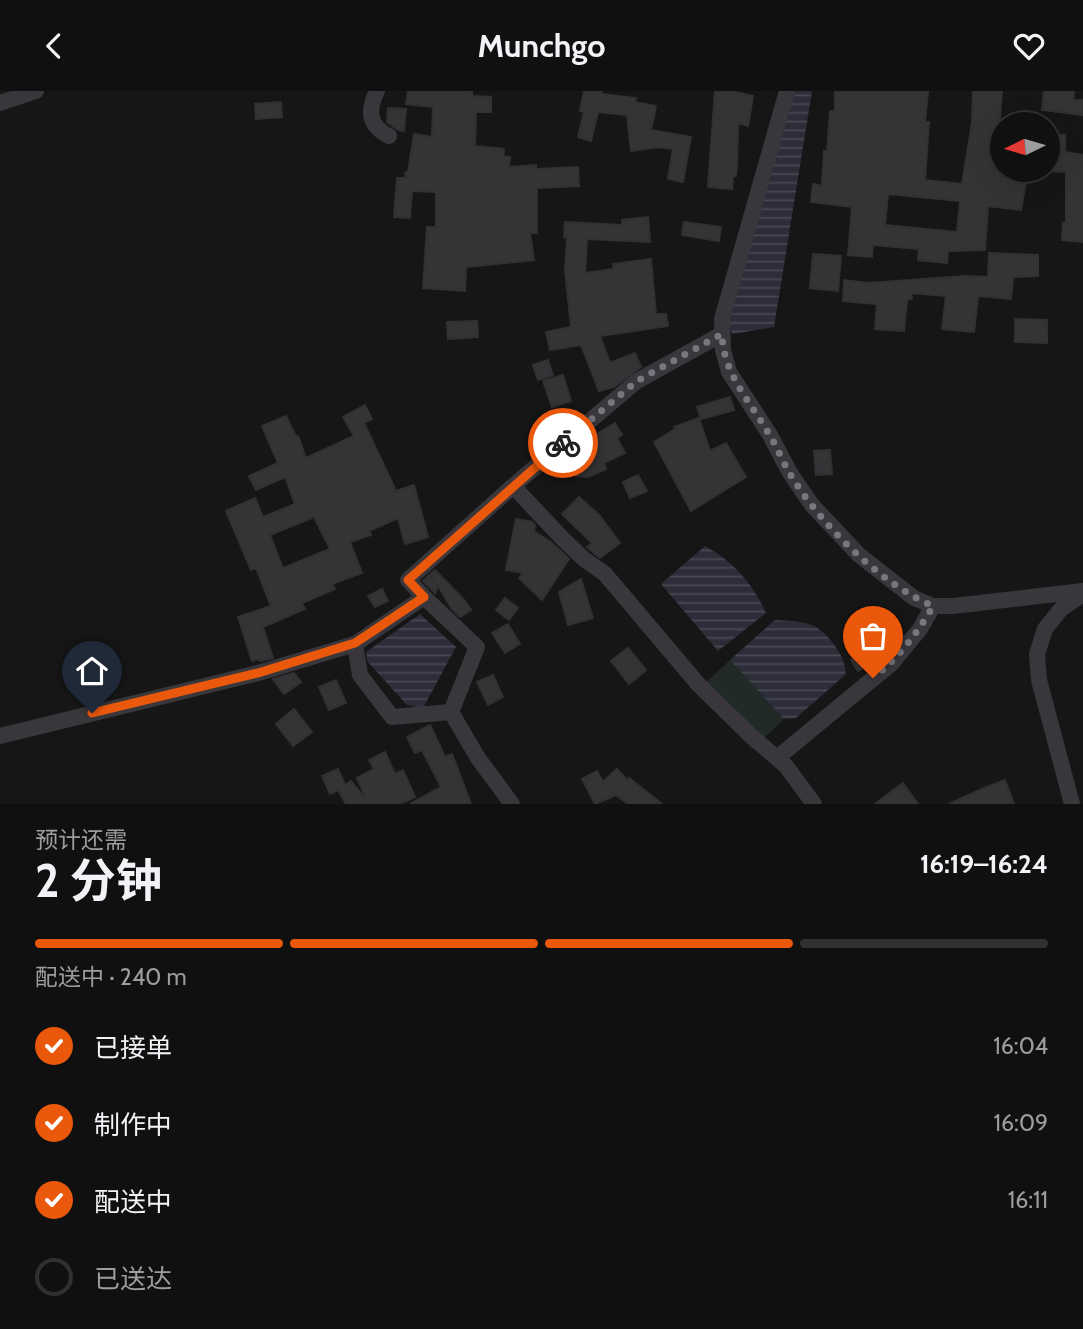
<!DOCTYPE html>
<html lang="zh">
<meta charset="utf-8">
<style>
body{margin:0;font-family:Cabin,"Noto Sans SC",sans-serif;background:#1a191a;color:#f1f3f6;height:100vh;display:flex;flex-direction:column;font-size:26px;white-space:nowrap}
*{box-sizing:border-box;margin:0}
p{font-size:23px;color:#9c9d9f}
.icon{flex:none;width:38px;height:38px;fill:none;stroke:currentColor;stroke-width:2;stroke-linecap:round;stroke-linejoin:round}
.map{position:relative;height:713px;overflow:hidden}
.details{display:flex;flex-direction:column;background:#111011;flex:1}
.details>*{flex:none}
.needle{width:46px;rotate:265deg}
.buttons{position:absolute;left:990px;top:21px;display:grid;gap:14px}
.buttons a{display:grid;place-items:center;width:70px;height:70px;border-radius:50%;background:#111011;box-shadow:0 7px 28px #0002,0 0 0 2px #303031;font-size:35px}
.pin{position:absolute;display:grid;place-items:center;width:60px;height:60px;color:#fff;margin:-72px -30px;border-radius:50% 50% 50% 0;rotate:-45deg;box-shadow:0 0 7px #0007}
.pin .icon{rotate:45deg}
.courier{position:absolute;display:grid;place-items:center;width:70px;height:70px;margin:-35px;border:5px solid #ea580c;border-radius:50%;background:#fff;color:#222;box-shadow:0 2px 9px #0007}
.summary em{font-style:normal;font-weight:700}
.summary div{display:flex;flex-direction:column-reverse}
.summary{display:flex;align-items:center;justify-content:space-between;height:119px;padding:0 35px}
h1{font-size:46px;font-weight:700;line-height:52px}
.bar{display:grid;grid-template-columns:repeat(4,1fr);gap:10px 7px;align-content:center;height:84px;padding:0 35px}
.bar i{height:9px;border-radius:5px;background:#303031}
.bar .selected{background:#ea580c}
.bar p{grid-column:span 4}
ol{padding:0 35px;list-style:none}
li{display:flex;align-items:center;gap:21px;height:77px}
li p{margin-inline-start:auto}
li .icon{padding:7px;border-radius:50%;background:#ea580c;color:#fff;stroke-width:4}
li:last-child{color:#9c9d9f}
li i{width:38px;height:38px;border:4px solid #303031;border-radius:50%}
header{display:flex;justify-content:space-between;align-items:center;height:91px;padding:0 35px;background:#111011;font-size:32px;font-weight:700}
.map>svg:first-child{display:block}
.pitch{fill:#222a27}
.water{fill:url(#water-rules)}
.building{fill:#343336;stroke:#323033;stroke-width:2;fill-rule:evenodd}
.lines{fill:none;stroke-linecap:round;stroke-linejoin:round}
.minor{stroke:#39373c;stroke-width:16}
.done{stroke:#78767e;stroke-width:7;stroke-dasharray:0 12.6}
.route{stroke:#ea580c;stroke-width:9}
</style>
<header><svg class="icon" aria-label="back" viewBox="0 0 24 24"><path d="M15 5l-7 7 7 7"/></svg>Munchgo<svg class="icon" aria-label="heart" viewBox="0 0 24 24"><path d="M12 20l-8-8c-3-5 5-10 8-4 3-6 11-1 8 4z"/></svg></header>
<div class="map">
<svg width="1083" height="713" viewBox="0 0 1083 713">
<defs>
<pattern id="water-rules" width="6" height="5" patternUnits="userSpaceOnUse" patternTransform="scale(1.75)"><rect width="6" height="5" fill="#2d2d3a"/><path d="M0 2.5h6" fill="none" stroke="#494954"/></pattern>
</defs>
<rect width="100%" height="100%" fill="#171617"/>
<path class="pitch" d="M730 569 784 628 752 658 698 599Z"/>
<path class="water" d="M793 0H812L774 236 732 243 729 232Z
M705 455C733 470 753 493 766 522L718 560 661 493Z
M420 523 456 556 423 617 407 614 367 570 366 561Z
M775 529C788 530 802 530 814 535 827 541 849 569 845 584L796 627 784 628 730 569Z"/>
<path class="building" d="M408 0 472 1V5L491 6V21H476L475 55 504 58 503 65 510 66 509 76 536 74V78L578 76 579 95 537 97V142H530L534 169 466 176 465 200 423 197 427 136H436V101L412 100 410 127 394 126 397 87H406L405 82 408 81 414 43 432 46 433 16 406 13Z
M584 0H602L601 3 636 7 635 11 656 15 651 39 691 46 683 91 668 88 673 58 659 56 631 60 627 24 598 21 591 50 578 46 584 21 580 20Z
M715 0H730L753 5 748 35 738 32 737 75 736 85H733L732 98 708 96Z
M835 0H928L925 31H929L925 89 962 93 972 32 973 0H1002L996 79H1028L1021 119 988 115 985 159 948 160 947 172 918 169 919 158 873 154 872 166 848 164 852 116 811 111 813 93 822 95 824 60 827 61 830 20H835ZM888 103 960 110 957 141 885 134Z
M1044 0H1074L1073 9H1083V24L1042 19Z
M281 11 282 26 256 28 255 13Z
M388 17 406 18 404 40 398 39 387 31Z
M1048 44H1065V61L1083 64 1082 151 1062 149 1063 132H1066V81L1048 80Z
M648 126 650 151 587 148 585 182 614 178 613 173 651 168 656 223H666L668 235 600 245 610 272 635 262 641 276 614 296 599 300 581 254 550 259 546 241 571 236 565 179 567 147 564 146 565 131 622 134V129Z
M684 131 721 136 719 150 682 144Z
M989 162 1038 164V185L1013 186 1011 208 978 205 974 241 942 238 946 205 911 202 912 208 907 209 904 240 875 238 877 213 843 210 844 189 869 192 966 185 988 186Z
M813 163 841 165 838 200 810 197Z
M1015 228 1047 229V252L1015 251Z
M477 230 478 246 448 248 447 231Z
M548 269 553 284 538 289 533 274Z
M563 284 571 310 552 316 543 290Z
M730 306 734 319 701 328 697 316Z
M365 314 372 328 364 332 396 400 414 394 428 446 405 453 398 427 369 440 371 444 350 451 362 482 332 493 335 498 302 512 305 518 263 536 273 567 260 570 258 568 252 570 238 526 271 515 256 477 251 479 226 420 255 407 263 426 295 413 285 386 256 399 249 385 278 372 262 335 286 325 296 346 298 345 306 367 354 345 343 326ZM314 426 330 458 283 477 270 444Z
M699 327 710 360 726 352 746 386 691 420 654 351 675 338 674 336Z
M615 332 622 344 617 347 625 362 604 372 606 378 588 386 576 385 575 357Z
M830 359 832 383 816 384 814 360Z
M638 384 647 400 630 407 623 391Z
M579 406 599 424 620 452 600 467 587 456 592 452 562 423Z
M516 428 532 431 535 434 534 440 552 452 569 468 542 509 519 487 523 482 506 479Z
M435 479 465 510 471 519 460 526 452 518 438 495 435 502 423 490 429 484 435 490 431 482Z
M581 488 593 527 568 534 559 501Z
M382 498 388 510 375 516 368 505Z
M505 507 518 517 509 529 496 519Z
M508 533 520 553 505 562 492 542Z
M877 553 884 565 858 580 851 569Z
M628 557 646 579 629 593 611 570Z
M294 582 301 591 284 603 273 588Z
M493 584 503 606 488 614 477 591Z
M336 589 346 612 329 619 319 596Z
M294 618 312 641 293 655 276 633Z
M430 634 445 666 452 663 471 713H410L441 696 422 659 415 662 407 646Z
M385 661 395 683 403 679 415 706 400 713H346L338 699 330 703 322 685 338 678 345 694 351 690 367 710 357 687 374 678 369 669Z
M617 678 628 690 629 687 662 713H628L616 704 595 713 582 688 597 680 603 691Z
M1005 689 1014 713H949L982 698Z
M903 692 918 713H875Z"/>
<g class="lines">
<path class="minor" d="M377 0C367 20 369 35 389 45
M787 0 722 228 723 259 729 281 770 344 790 382 812 414 859 464 914 507 933 515H953L1083 500
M0 12 36 0
M513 395 562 447 584 468 605 483 698 593 750 644 786 675 814 713
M424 506 408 489 513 395 637 290 722 243
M424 506 477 556 451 621 392 626 360 584 355 553Z
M451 621 478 667 512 713
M0 645 258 582 355 553
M777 667 892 572 920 538 933 515
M1072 713 1039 589 1037 563 1045 538 1061 518 1083 503"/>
</g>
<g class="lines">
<path class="done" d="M563 352 637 290 722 243C723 283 750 310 769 343 777 356 782 369 789 381 819 432 879 492 933 515 917 543 898 567 873 587"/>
<path class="route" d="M92 622 258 582 355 552 424 506 408 489 563 352"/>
</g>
</svg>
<div class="buttons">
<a><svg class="needle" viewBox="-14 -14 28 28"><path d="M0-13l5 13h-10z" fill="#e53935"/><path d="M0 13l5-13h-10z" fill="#9c9d9f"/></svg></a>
</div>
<div class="pin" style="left:873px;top:587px;background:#ea580c"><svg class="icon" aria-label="bag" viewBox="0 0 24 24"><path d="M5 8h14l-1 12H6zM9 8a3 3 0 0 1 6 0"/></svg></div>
<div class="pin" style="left:92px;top:622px;background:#1f2937"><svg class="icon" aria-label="home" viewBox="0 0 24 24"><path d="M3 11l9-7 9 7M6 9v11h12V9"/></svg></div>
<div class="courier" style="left:563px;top:352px"><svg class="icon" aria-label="bike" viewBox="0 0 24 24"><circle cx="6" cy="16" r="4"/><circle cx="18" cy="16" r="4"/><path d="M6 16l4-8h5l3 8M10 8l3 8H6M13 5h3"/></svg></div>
</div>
<section class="details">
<div class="summary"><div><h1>2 分钟</h1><p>预计还需</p></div><em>16:19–16:24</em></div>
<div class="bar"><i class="selected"></i><i class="selected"></i><i class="selected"></i><i></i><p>配送中 · 240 m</p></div>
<ol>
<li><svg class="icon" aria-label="check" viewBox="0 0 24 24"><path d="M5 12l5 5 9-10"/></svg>已接单<p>16:04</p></li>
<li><svg class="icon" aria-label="check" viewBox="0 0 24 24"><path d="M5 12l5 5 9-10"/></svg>制作中<p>16:09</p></li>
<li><svg class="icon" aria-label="check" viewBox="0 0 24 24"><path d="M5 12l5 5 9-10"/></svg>配送中<p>16:11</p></li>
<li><i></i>已送达</li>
</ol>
</section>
